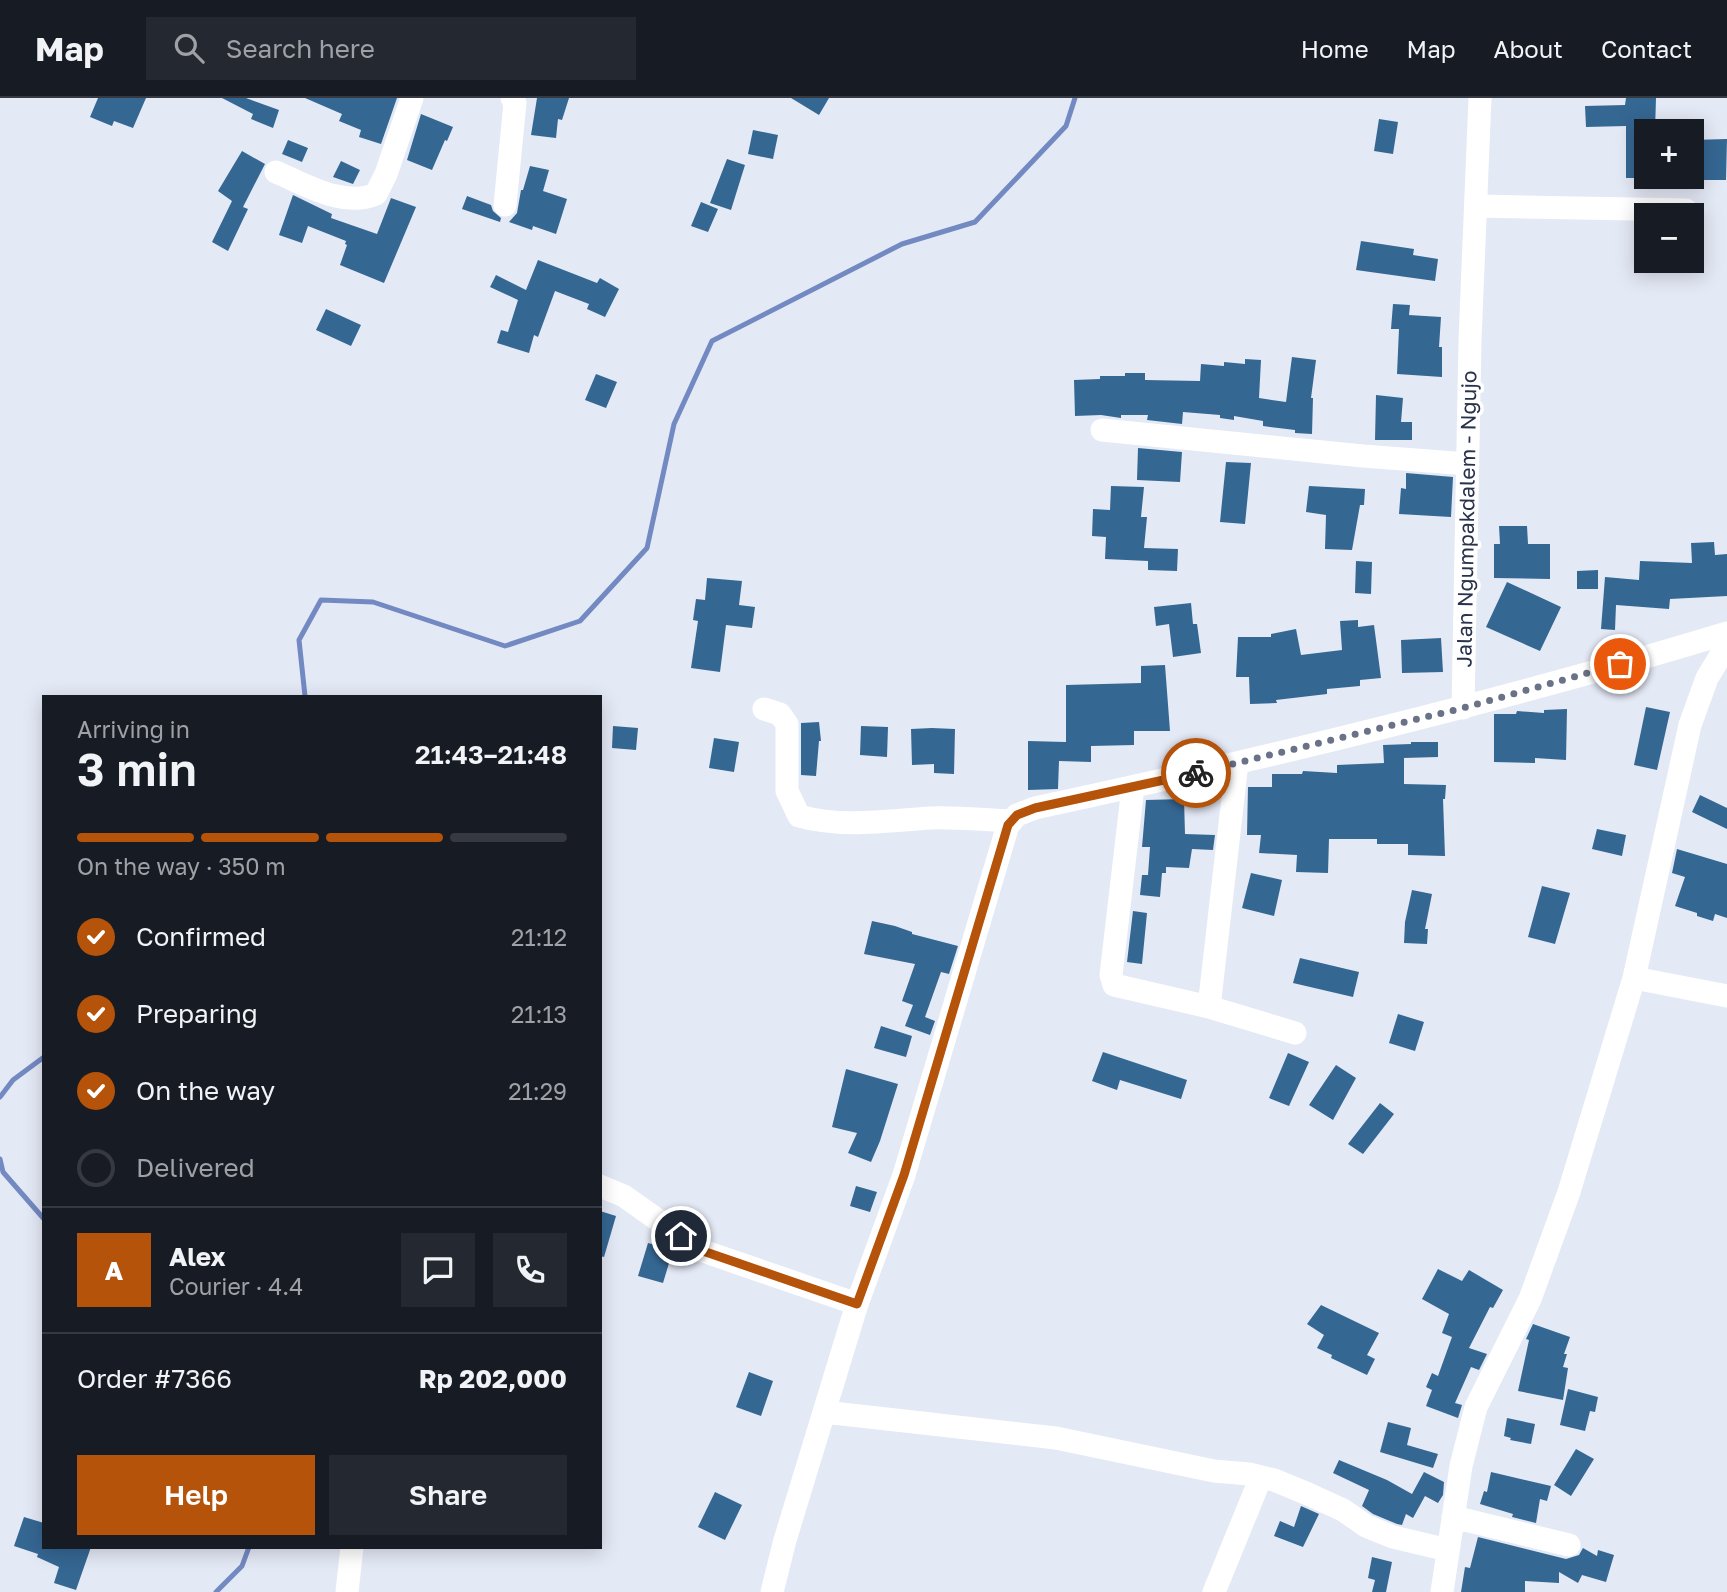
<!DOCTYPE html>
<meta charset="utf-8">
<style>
body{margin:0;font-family:"Golos Text",sans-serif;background:#242831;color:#f1f3f6;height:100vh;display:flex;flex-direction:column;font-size:26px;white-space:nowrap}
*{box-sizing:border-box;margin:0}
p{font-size:23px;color:#9ea1a6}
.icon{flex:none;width:38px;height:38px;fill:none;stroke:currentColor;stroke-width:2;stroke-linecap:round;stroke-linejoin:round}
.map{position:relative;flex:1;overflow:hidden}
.drawer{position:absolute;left:42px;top:597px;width:560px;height:854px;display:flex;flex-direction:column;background:#171b24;border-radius:0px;box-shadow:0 4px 18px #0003}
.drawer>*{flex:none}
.controls{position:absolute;left:1634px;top:21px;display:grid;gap:14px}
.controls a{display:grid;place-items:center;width:70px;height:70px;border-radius:0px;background:#171b24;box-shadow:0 4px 18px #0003;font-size:35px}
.pin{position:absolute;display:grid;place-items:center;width:60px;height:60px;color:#fff;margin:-30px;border:4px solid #fff;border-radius:50%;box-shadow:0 2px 7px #0007}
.courier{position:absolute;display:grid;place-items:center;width:70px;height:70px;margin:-35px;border:5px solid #b45309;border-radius:50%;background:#fff;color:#222;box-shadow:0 2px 9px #0007}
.head em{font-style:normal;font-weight:600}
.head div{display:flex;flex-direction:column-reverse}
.head{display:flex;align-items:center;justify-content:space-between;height:119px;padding:0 35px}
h1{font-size:46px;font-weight:600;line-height:52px}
.bar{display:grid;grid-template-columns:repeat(4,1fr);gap:10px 7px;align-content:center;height:84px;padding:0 35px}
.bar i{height:9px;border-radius:5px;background:#363941}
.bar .current{background:#b45309}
.bar p{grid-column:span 4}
.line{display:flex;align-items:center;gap:18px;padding:0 35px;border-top:2px solid #363941}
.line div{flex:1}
.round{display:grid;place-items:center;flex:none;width:74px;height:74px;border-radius:0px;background:#242831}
ol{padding:0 35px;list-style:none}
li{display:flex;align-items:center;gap:21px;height:77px}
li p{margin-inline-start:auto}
li .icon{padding:7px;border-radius:50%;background:#b45309;color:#fff;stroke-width:4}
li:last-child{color:#9ea1a6}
li i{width:38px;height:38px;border:4px solid #363941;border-radius:50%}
.cta{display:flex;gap:14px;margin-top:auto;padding:14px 35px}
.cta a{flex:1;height:80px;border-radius:0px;background:#b45309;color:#fff;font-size:28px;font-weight:600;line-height:80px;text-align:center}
.cta a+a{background:#242831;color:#f1f3f6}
header{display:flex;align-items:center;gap:42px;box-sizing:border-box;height:98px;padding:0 35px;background:#171b24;border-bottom:2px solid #363941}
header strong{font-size:33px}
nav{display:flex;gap:38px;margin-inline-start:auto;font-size:24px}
.search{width:490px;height:63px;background:#242831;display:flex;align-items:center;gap:18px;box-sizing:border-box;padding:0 24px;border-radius:0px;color:#9ea1a6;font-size:26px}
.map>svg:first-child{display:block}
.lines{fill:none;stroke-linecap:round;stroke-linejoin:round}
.stream{stroke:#7389c2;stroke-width:5}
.building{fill:#356793}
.minor{stroke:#fff;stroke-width:23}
.done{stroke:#6a7287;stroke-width:7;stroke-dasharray:0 12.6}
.route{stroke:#b45309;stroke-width:9}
.labels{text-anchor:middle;stroke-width:7;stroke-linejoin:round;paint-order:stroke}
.street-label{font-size:21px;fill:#29324b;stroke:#fff}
</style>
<header>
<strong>Map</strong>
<div class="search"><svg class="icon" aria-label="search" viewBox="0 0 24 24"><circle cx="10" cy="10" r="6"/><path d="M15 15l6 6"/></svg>Search here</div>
<nav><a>Home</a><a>Map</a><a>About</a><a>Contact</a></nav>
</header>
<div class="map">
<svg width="1727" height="1494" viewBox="0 0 1727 1494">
<rect width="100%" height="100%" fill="#e4e9f6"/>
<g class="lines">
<path class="stream" d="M305 598 299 542 321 502 373 504 505 548 580 523 647 450 674 326 712 243 902 146 975 124 1066 28 1075 0
M0 999 13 982 44 959
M0 1061 3 1074 44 1121
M216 1494 242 1468 249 1449"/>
</g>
<path class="building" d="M98 0H146L133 30 114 23 112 28 90 19Z
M222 0H246L279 12 273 30 251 21 253 16Z
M305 0H397L381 46 359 39 361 32 339 23 342 16Z
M537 0H569L562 22 558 21 556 40 531 37Z
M791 0H829L819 17Z
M1626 0H1656L1655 33H1647L1643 80H1626V28L1586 29 1585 8 1625 7Z
M421 16 453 29 447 43 445 42 432 72 407 62Z
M1379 21 1398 24 1393 56 1374 53Z
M753 32 778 37 773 61 748 56Z
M1727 41 1726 82H1692V42Z
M288 42 308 50 302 64 282 56Z
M242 53 265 66 243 109 248 111 228 153 212 144 232 103 218 93Z
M727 61 745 67 731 112 710 105Z
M341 63 360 72 353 86 333 79Z
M530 68 549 72 543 93 567 101 556 136 533 128 532 132 509 124 517 115 521 92H523Z
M293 97 332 116 331 120 377 136 391 100 416 109 384 185 340 167 347 147 345 146 346 143 308 128 302 145 279 137Z
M467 98 491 107 493 113 501 120 500 124 462 111Z
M701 104 718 111 708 134 691 128Z
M1361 143 1414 151 1413 157 1438 161 1435 183 1356 172Z
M538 162 597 185 600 180 619 191 605 219 587 211 589 206 555 193 538 239 534 237 529 255 497 245 501 232 508 234 518 202 490 189 496 177 526 192Z
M1393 206 1410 207 1409 217 1441 219 1439 249H1442V279L1397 276 1399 231H1391Z
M326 211 361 227 351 248 316 232Z
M1292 259 1316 262 1311 300H1313L1312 336 1295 335V332L1263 328V323L1234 318V322L1220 320V317L1183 314 1182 326 1147 322 1148 317H1121V320L1101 317 1075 318 1074 282 1100 281V278H1125V275H1145V282L1200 283 1201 266 1224 268V264L1245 266V261L1261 262 1259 300 1286 304Z
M596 276 617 284 606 310 585 302Z
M1376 297 1403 300 1401 324H1412V342H1375Z
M1138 350 1182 354 1180 384 1137 382Z
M1226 364 1251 365 1245 426 1220 424Z
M1406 375 1453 379 1451 419 1399 416 1401 390 1406 391Z
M1111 388 1144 389 1141 419H1147L1144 450 1178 451 1177 473 1148 472V463L1105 461 1106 439 1092 438 1093 411 1110 412Z
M1309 388 1365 391 1364 407H1360L1352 452 1325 451 1326 417 1306 414Z
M1499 428H1527L1528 446H1550V481L1494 480V446H1500Z
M1714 444 1715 457 1727 456V498L1670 501 1669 511 1616 507 1615 532 1601 531 1605 479 1639 482 1640 463 1692 465 1691 445Z
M1356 463 1372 464 1371 496 1355 495Z
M1598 472V491H1577V473Z
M707 480 742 483 739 507 755 509 752 530 726 527 720 574 691 570 698 523 693 522 696 501 705 502Z
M1507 484 1561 509 1540 553 1486 529Z
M1191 505 1193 526H1197L1201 555 1173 559 1169 526 1156 528 1154 509Z
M1358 522V529L1374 527 1381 580 1360 582V588L1327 591V596L1276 602 1277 605 1250 606 1249 579H1236L1238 539H1271V536L1296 531 1301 557 1342 552 1340 523Z
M1441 540 1443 574 1402 575 1401 542Z
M1165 567 1170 633H1134V647L1091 648V664L1059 663 1058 691 1028 692V643L1066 644V587L1141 585V568Z
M1646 609 1670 614 1657 672 1634 667Z
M1567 611 1566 662 1535 660V665L1494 664V616H1516L1517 613 1544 615V612Z
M819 624 821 643H819L816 678 801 677V625Z
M613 628 638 630 636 652 612 650Z
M861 628 888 629 887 659 860 657Z
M932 630 955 631 954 676 934 675V666L912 667 911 631Z
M714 640 739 644 734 674 709 670Z
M1411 644H1438V659L1404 660V686L1446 687 1445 701H1443L1445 758 1408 757V746H1377V741H1329L1328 775 1296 774 1297 757 1259 755 1261 737H1247L1248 689H1272V676H1302L1303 673 1337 675V667L1384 665 1383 647 1411 646Z
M1700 697 1727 710V731L1692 714Z
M1184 701 1185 736 1215 737 1213 752 1192 751 1189 770 1166 769V775H1162L1160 799 1140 797 1142 777H1148L1150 749H1142L1146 702Z
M1597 731 1626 737 1622 758 1592 751Z
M1677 751 1727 766V820L1715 816 1713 823 1697 818V815L1675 808 1685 779 1672 775Z
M1251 775 1282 782 1274 818 1242 810Z
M1542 788 1570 795 1555 846 1528 839Z
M1412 792 1432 796 1425 831H1428L1427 846 1404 845 1405 824Z
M1133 813 1147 815 1142 866 1127 864Z
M872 823 895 828 912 834V836L958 848 949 876 941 874 925 919 935 923 930 937 905 928 913 907 902 903 915 866 864 856Z
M1300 860 1359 874 1353 899 1293 885Z
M1398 916 1424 924 1415 953 1389 945Z
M881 928 912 938 906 959 874 950Z
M1103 954 1187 982 1181 1001 1120 982 1117 992 1092 983Z
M1288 955 1309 964 1289 1008 1269 1000Z
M1336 967 1356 980 1333 1022 1309 1007Z
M846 971 898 986 880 1043 871 1064 848 1055 857 1035 832 1029Z
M1380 1005 1394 1016 1363 1056 1348 1046Z
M856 1088 877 1094 870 1114 850 1108Z
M600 1113 616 1118 604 1159 600 1158Z
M648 1145 673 1152 663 1185 638 1178Z
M1438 1171 1462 1183 1469 1172 1503 1192 1493 1210 1490 1209 1469 1250 1487 1256 1479 1272 1471 1269 1455 1305 1462 1307 1458 1320 1426 1308 1432 1292 1426 1289 1432 1275 1438 1278 1452 1239 1442 1235 1449 1216 1422 1201Z
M1321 1207 1379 1235 1367 1257 1375 1261 1367 1277 1331 1260 1332 1257 1317 1250 1324 1237 1307 1226Z
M1533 1226 1570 1239 1564 1256H1567L1563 1269 1568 1270 1563 1302 1518 1293 1529 1242 1526 1241Z
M749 1274 773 1283 761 1318 736 1309Z
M1568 1291 1598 1299 1595 1314 1590 1313 1585 1333 1560 1327Z
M1507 1320 1535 1326 1531 1346 1510 1342 1511 1340 1504 1338Z
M1388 1324 1411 1330 1407 1347 1438 1356 1433 1370 1380 1354Z
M1576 1351 1594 1361 1571 1398 1554 1387Z
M1339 1362 1387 1382 1412 1396 1424 1374 1444 1384 1443 1397 1438 1405 1425 1398 1413 1420 1406 1416 1402 1427 1397 1426 1373 1416 1362 1408 1369 1392 1333 1375Z
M1491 1374 1551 1388 1547 1403 1540 1401 1536 1425 1512 1419 1513 1416 1480 1406 1484 1393 1487 1394Z
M715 1394 742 1407 725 1442 698 1429Z
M1301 1408 1319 1416 1303 1449 1274 1438 1280 1423 1294 1429Z
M24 1419 44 1425V1449H91L76 1492 54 1485 59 1469 37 1459 38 1456 14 1448Z
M1478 1439 1566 1461 1579 1457 1583 1450 1597 1458 1598 1452 1614 1457 1606 1484 1582 1477 1578 1485 1559 1474V1485L1525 1483V1494H1461L1465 1469 1470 1470Z
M1372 1459 1392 1464 1386 1494H1372L1375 1482 1368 1480Z"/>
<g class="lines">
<path class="minor" d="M276 74C306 87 344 110 376 96L386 76 412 0
M505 107 515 5 512 0
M1476 108 1686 112
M1102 332 1363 358 1468 366
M1463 610 1470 242 1480 0
M764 611 780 616 787 626V693L799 718C842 730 886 723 930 720 957 719 985 722 1012 723
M1133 689 1111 877 1114 887 1209 909 1295 935
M1634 880 1727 898
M1209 909 1237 665
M600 1088 624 1098 700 1152 857 1206
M824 1314 1056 1340 1214 1373 1249 1376 1274 1382 1308 1396 1343 1412 1366 1428 1393 1439 1448 1452
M1453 1419 1569 1447
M347 1494 352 1449
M772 1494 785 1442 857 1206 904 1077 1008 727 1017 717 1035 710C1268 660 1499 604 1727 535
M1214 1494 1261 1379
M1442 1494 1461 1368 1476 1309 1530 1201 1569 1094 1634 880 1690 627 1707 580 1727 547"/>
</g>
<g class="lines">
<path class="done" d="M1196 675 1463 610 1620 566"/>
<path class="route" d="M681 1138 700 1152 857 1206 904 1077 1008 727 1017 717 1035 710 1196 675"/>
</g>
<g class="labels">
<g class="street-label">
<text transform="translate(1467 421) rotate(-89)" y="7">Jalan Ngumpakdalem - Ngujo</text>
</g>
</g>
</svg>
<div class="controls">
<a>+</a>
<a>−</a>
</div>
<div class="pin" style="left:1620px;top:566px;background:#ea580c"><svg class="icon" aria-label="bag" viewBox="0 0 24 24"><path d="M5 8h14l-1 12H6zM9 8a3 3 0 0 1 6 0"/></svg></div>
<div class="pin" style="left:681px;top:1138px;background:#1f2937"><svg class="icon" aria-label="home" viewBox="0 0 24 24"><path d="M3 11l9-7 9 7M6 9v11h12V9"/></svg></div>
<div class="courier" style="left:1196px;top:675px"><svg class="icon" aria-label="bike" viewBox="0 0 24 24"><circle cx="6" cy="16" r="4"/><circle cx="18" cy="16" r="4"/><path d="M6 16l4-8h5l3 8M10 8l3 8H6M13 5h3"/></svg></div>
<section class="drawer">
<div class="head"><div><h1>3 min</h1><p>Arriving in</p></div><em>21:43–21:48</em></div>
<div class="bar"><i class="current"></i><i class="current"></i><i class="current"></i><i></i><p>On the way · 350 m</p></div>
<ol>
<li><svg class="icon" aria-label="check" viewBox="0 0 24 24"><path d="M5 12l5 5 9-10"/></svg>Confirmed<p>21:12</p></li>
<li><svg class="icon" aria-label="check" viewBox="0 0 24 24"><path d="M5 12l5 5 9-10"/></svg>Preparing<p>21:13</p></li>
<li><svg class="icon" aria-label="check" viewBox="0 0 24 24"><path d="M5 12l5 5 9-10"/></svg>On the way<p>21:29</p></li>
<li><i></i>Delivered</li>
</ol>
<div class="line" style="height:126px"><b class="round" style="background:#b45309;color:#fff">A</b><div><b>Alex</b><p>Courier · 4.4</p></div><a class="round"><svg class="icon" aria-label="chat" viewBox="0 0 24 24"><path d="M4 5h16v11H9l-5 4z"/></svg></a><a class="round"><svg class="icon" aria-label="phone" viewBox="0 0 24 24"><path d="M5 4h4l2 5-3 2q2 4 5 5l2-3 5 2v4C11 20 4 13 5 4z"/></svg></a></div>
<div class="line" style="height:91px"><div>Order #7366</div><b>Rp 202,000</b></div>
<div class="cta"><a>Help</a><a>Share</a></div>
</section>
</div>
